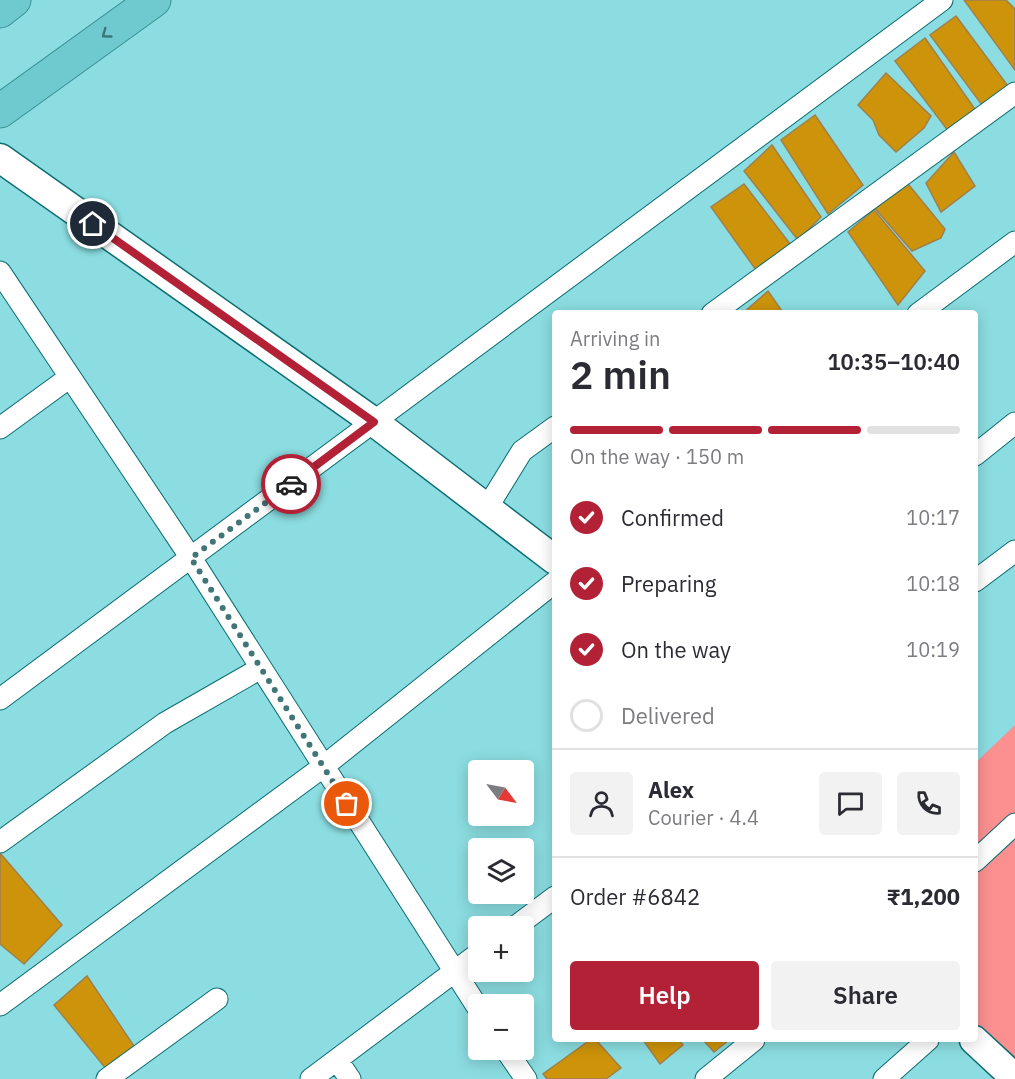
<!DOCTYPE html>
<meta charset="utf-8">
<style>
body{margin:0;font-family:"IBM Plex Sans",sans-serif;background:#f2f2f3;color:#2b2b33;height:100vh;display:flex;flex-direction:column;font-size:22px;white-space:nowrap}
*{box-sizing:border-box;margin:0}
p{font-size:20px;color:#7c7c81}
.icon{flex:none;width:33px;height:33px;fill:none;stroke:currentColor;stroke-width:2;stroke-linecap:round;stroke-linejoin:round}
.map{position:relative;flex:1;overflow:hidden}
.sheet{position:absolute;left:552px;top:310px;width:426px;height:732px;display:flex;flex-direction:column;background:#fff;border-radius:6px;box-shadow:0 3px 15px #0003}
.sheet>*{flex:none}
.needle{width:39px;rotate:122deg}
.controls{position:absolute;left:468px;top:760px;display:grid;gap:12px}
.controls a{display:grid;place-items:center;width:66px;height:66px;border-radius:6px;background:#fff;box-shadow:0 3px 15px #0003;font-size:30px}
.pin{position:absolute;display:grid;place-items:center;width:51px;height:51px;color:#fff;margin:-26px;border:3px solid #fff;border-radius:50%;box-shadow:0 2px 6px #0007}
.courier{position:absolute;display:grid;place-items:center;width:60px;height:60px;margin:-30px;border:4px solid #b32136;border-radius:50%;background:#fff;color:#222;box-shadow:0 2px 8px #0007}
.overview em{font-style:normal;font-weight:600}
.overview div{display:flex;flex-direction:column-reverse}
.overview{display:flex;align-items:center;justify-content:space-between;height:102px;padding:0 18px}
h1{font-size:39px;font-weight:600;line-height:45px}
.bar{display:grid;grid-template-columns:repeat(4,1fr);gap:9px 6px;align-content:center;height:72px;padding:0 18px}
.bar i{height:8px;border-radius:4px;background:#e1e1e2}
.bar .active{background:#b32136}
.bar p{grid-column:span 4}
.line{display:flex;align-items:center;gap:15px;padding:0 18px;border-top:2px solid #e1e1e2}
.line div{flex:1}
.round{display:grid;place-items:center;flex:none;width:63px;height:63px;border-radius:6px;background:#f2f2f3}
ol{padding:0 18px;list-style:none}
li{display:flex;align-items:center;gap:18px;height:66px}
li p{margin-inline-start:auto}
li .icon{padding:6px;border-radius:50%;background:#b32136;color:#fff;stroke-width:4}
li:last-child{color:#7c7c81}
li i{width:33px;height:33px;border:3px solid #e1e1e2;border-radius:50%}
.primary-button{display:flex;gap:12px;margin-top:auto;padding:12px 18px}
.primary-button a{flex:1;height:69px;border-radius:6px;background:#b32136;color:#fff;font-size:24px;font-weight:600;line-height:69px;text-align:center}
.primary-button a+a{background:#f2f2f3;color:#2b2b33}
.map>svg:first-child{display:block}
.green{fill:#fc9091}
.building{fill:#cd930a;stroke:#9f804c;stroke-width:1.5}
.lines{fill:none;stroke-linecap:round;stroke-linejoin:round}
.minor-casing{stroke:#0c6d72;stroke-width:23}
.secondary-casing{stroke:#0c6d72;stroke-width:31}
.trunk-casing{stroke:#399095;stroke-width:35}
.minor{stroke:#fff;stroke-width:21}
.secondary{stroke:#fff;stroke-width:28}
.trunk{stroke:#6ecacf;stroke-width:33}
.oneway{stroke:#3c7579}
.done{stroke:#427578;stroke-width:6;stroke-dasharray:0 10.8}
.route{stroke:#b32136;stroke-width:8}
</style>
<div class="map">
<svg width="1015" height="1079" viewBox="0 0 1015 1079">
<rect width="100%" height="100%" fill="#8bdde1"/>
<path class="green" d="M1015 725V1079H993L962 1040H975V763Z"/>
<path class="building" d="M964 0H1006L1015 9V70Z
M956 16 1011 90 985 109 930 35Z
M925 38 977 112 949 132 895 61Z
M886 73 931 116 924 128 896 152 879 135 873 120 858 105Z
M815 115 863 185 828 214 781 140Z
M772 145 821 217 798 240 744 171Z
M954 152 975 186 941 212 926 183Z
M904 179 945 229 941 238 912 251 873 206Z
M744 184 791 245 756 270 711 207Z
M874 210 925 271 898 305 848 232Z
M768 291 784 314H742Z
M0 853 62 925 24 964 0 944Z
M87 976 138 1052 111 1075 54 1005Z
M590 1040H596L621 1068 606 1079H547L543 1074Z
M643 1040H679L683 1045 660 1064Z
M703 1040H729L714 1052Z"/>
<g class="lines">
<g class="minor-casing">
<path id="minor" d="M0 272 191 558 478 1008
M712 314 1015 93
M918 314 1015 242
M0 428 70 377
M975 455 1015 423
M487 508 522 451 555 427
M975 581 1015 551
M0 699 942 0
M0 842 165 723 261 668
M975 861 1015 824
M515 927 555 897
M0 1005 324 766 555 582
M506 1050 526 1079
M337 1060 350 1079
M107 1079 217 999
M311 1079 478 954
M706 1079 754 1040
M884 1079 928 1040"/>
</g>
<g class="secondary-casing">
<path id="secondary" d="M0 158 374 422 555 560
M974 1040 1015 1078"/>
</g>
<g class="trunk-casing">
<path id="trunk" d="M0 11 14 0
M0 111 154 0"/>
</g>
<use href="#minor" class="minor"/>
<use href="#secondary" class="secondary"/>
<use href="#trunk" class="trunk"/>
</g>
<defs><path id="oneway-chevron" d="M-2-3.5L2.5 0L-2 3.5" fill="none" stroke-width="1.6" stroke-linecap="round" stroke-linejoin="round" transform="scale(1.5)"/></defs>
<use class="oneway" href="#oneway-chevron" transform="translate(106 34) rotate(144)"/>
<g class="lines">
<path class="done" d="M291 484 191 558 347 804"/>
<path class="route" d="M93 224 374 422 291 484"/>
</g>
</svg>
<div class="controls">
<a><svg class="needle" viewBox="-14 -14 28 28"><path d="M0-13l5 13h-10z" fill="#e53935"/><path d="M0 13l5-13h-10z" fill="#7c7c81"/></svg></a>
<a><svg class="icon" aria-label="layers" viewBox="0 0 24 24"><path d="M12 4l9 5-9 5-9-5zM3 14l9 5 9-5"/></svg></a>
<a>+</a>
<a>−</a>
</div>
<div class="pin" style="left:347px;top:804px;background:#ea580c"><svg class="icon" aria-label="bag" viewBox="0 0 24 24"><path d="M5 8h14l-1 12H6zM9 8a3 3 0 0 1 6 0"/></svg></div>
<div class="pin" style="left:93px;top:224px;background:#1f2937"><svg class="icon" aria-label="home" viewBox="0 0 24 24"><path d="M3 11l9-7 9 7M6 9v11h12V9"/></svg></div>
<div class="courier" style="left:291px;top:484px"><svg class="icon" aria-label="car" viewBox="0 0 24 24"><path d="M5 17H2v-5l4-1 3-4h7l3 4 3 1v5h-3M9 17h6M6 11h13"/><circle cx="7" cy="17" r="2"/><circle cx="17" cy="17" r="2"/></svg></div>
<section class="sheet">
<div class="overview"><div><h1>2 min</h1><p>Arriving in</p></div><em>10:35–10:40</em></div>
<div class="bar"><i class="active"></i><i class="active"></i><i class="active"></i><i></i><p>On the way · 150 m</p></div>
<ol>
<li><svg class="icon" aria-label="check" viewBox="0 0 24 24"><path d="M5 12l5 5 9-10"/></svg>Confirmed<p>10:17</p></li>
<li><svg class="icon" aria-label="check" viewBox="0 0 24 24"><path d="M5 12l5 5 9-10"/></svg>Preparing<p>10:18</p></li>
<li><svg class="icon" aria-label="check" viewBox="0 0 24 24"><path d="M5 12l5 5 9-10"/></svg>On the way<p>10:19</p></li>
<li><i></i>Delivered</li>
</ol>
<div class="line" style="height:108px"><a class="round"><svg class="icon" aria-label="person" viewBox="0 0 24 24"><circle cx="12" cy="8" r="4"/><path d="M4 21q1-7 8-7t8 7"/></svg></a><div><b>Alex</b><p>Courier · 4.4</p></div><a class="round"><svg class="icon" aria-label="chat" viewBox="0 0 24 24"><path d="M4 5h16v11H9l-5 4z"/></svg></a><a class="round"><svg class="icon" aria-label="phone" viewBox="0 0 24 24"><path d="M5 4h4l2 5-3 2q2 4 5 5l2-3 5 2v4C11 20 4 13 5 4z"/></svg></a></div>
<div class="line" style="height:78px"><div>Order #6842</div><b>₹1,200</b></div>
<div class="primary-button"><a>Help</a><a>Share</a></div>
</section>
</div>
